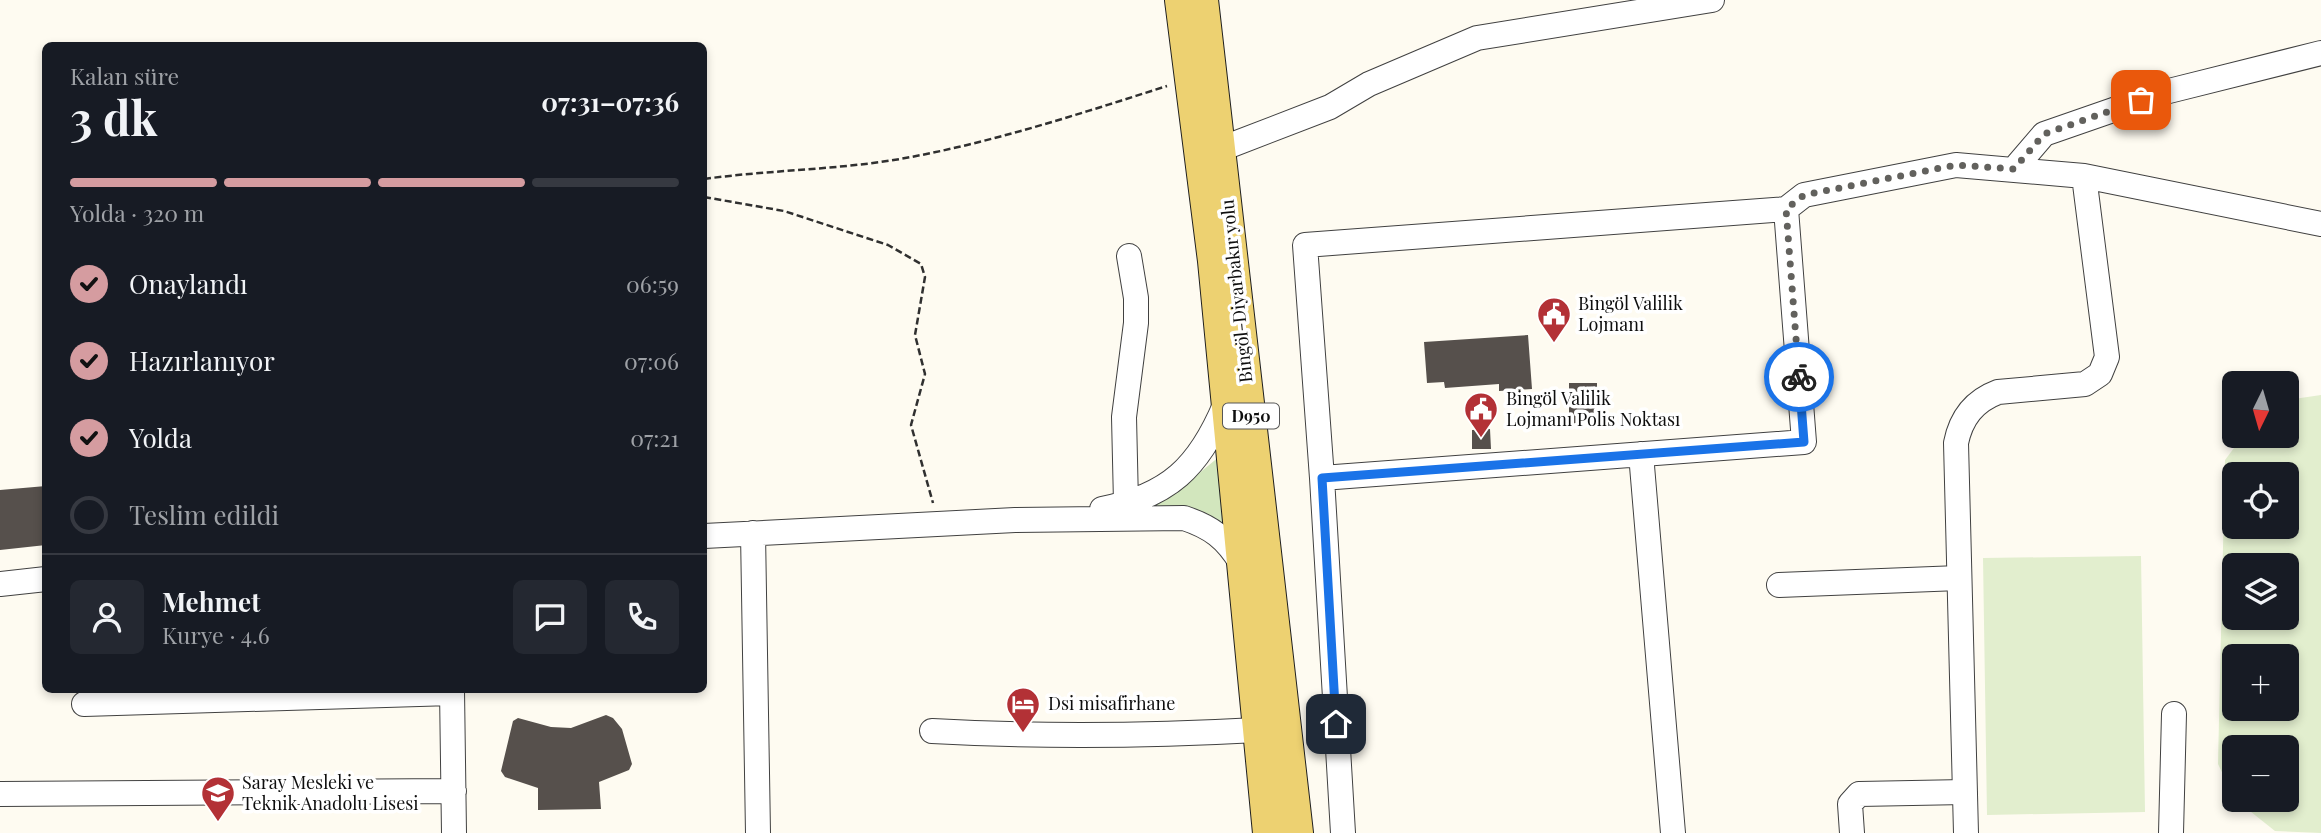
<!DOCTYPE html>
<html lang="tr">
<meta charset="utf-8">
<style>
body{margin:0;font-family:"Playfair Display",serif;background:#242831;color:#f1f3f6;height:100vh;display:flex;flex-direction:column;font-size:26px;white-space:nowrap}
*{box-sizing:border-box;margin:0}
p{font-size:23px;color:#9ea1a6}
.icon{flex:none;width:38px;height:38px;fill:none;stroke:currentColor;stroke-width:2;stroke-linecap:round;stroke-linejoin:round}
.map{position:relative;flex:1;overflow:hidden}
.drawer{position:absolute;left:42px;top:42px;width:665px;height:651px;display:flex;flex-direction:column;background:#171b24;border-radius:10px;box-shadow:0 4px 10px #0003}
.drawer>*{flex:none}
.needle{width:46px;rotate:185deg}
.controls{position:absolute;left:2222px;top:371px;display:grid;gap:14px}
.controls a{display:grid;place-items:center;width:77px;height:77px;border-radius:10px;background:#171b24;box-shadow:0 4px 10px #0003;font-size:35px}
.pin{position:absolute;display:grid;place-items:center;width:60px;height:60px;color:#fff;margin:-30px;border-radius:14px;box-shadow:0 4px 10px #0006}
.courier{position:absolute;display:grid;place-items:center;width:70px;height:70px;margin:-35px;border:5px solid #1a73e8;border-radius:50%;background:#fff;color:#222;box-shadow:0 2px 9px #0007}
.overview em{font-style:normal;font-weight:700}
.overview div{display:flex;flex-direction:column-reverse}
.overview{display:flex;align-items:center;justify-content:space-between;height:119px;padding:0 28px}
h1{font-size:46px;font-weight:700;line-height:52px}
.bar{display:grid;grid-template-columns:repeat(4,1fr);gap:10px 7px;align-content:center;height:84px;padding:0 28px}
.bar i{height:9px;border-radius:5px;background:#363941}
.bar .current{background:#d59ca0}
.bar p{grid-column:span 4}
.line{display:flex;align-items:center;gap:18px;padding:0 28px;border-top:2px solid #363941}
.line div{flex:1}
.round{display:grid;place-items:center;flex:none;width:74px;height:74px;border-radius:10px;background:#242831}
ol{padding:0 28px;list-style:none}
li{display:flex;align-items:center;gap:21px;height:77px}
li p{margin-inline-start:auto}
li .icon{padding:7px;border-radius:50%;background:#d59ca0;color:#111;stroke-width:4}
li:last-child{color:#9ea1a6}
li i{width:38px;height:38px;border:4px solid #363941;border-radius:50%}
.map>svg:first-child{display:block}
.green{fill:#d2e6bd}
.pitch{fill:#e2eece;fill-rule:evenodd}
.building{fill:#56504c}
.lines{fill:none;stroke-linecap:round;stroke-linejoin:round}
.minor-casing{stroke:#414141;stroke-width:26}
.major-casing{stroke:#1f1f1f;stroke-width:32}
.path{stroke:#303030;stroke-width:2.5;stroke-dasharray:7 3.5;stroke-linecap:butt}
.minor{stroke:#fff;stroke-width:24}
.major{stroke:#edd171;stroke-width:30}
.done{stroke:#62615d;stroke-width:7;stroke-dasharray:0 12.6}
.route{stroke:#1a73e8;stroke-width:9}
.labels{text-anchor:middle;stroke-width:7;stroke-linejoin:round;paint-order:stroke}
.shield{fill:#fff;stroke:#565656;stroke-width:2}
.shield-label{font-size:16px;font-weight:bold;fill:#0e0e0e}
.street-label{font-size:18px;fill:#0e0e0e;stroke:#fff}
.poi-label{font-size:18px;fill:#0e0e0e;stroke:#fff;text-anchor:start}
</style>
<div class="map">
<svg width="2321" height="833" viewBox="0 0 2321 833">
<rect width="100%" height="100%" fill="#fefbf1"/>
<path class="green" d="M1220 456 1228 529 1147 506 1180 489Z"/>
<path class="pitch" d="M2321 395V833L2275 831 2236 800H2287V747H2235V799L2218 764 2225 460 2243 436H2287V400ZM2235 474H2287V527H2235ZM2235 565H2287V618H2235ZM2235 656H2287V709H2235Z
M2141 556 2145 812 1987 815 1983 558Z"/>
<path class="building" d="M1528 335 1532 389 1499 391V384L1445 388 1444 382 1427 383 1424 342Z
M1569 383H1597V424H1569Z
M1490 429 1491 449H1472V430Z
M46 486V545L0 550V490Z
M606 715 613 718 622 729 632 764 629 770 599 782 601 809 538 810V788L505 777 501 771 513 721 518 718 551 727 571 728Z"/>
<g class="lines">
<g class="minor-casing">
<path id="minor" d="M1221 149 1330 107 1369 84 1477 38 1712 0
M2014 169 2044 134 2165 92 2321 53
M1641 454 1673 833
M1322 478 1804 442 1786 209
M1126 503 1124 417 1136 323V298L1129 256
M1102 509C1169 496 1199 467 1225 405
M753 533 758 833
M704 536 1015 520 1184 518C1211 527 1226 538 1241 563
M0 584 46 579
M1779 585 1959 578
M452 690 454 833
M84 704 452 693
M932 731C1041 737 1148 736 1257 730
M0 794 454 791
M1343 833 1322 478 1305 245 1786 209 1804 195 1956 165 2084 176 2321 224
M1852 833 1850 804 1859 794 1965 792
M1966 833 1956 443C1961 418 1974 401 1998 392L2085 384 2100 374 2107 357 2084 176
M2171 833 2174 714"/>
</g>
<g class="major-casing">
<path id="major" d="M1180 0 1213 261 1268 833
M1203 0 1298 833"/>
</g>
<path class="path" d="M704 179C769 170 835 170 900 159 991 143 1079 114 1167 86
M704 197 784 211 888 245 921 264 925 277 915 335 925 374 911 425 933 503"/>
<use href="#minor" class="minor"/>
<use href="#major" class="major"/>
</g>
<g class="lines">
<path class="done" d="M1799 377 1786 209 1804 195 1956 165 2014 169 2044 134 2141 100"/>
<path class="route" d="M1336 724 1322 478 1804 442 1799 377"/>
</g>
<defs>
<g id="civic-pin" transform="scale(1.75)"><path d="M0 17L-7.5 6A9.5 9.5 0 1 1 7.5 6Z" fill="#b33136" stroke="#fff"/><path d="M-.6-6.5H3V-4.5H.6V-3L4-1V1h2V6H-6V1h2V-1L-.6-3ZM-1.2 2.5V6h2.4V2.5Z" fill="#fff"/></g>
<g id="hotel-pin" transform="scale(1.75)"><path d="M0 17L-7.5 6A9.5 9.5 0 1 1 7.5 6Z" fill="#b33136" stroke="#fff"/><path d="M-6-4.5h1.5V1H6V5H4.5V3h-9V5H-6ZM-4 0a1.8 1.8 0 1 1 3.6 0ZM.5 0V-2.5h3Q6-2.5 6 0Z" fill="#fff"/></g>
<g id="school-pin" transform="scale(1.75)"><path d="M0 17L-7.5 6A9.5 9.5 0 1 1 7.5 6Z" fill="#b33136" stroke="#fff"/><path d="M0-5L7-2L0 1L-7-2ZM-4 1L0 2.5L4 1V4Q0 6-4 4Z" fill="#fff"/></g>
</defs>
<g fill-rule="evenodd">
<use href="#civic-pin" x="1554" y="314"/>
<use href="#civic-pin" x="1481" y="409"/>
<use href="#hotel-pin" x="1023" y="704"/>
<use href="#school-pin" x="218" y="793"/>
</g>
<g class="labels">
<rect class="shield" x="1223" y="403.5" width="56" height="25" rx="5"/>
<g class="shield-label">
<text x="1251" y="422">D950</text>
</g>
<g class="street-label">
<text transform="translate(1237 291) rotate(-96)" y="6">Bingöl-Diyarbakır yolu</text>
</g>
<g class="poi-label">
<text x="1578" y="310">Bingöl Valilik<tspan x="1578" dy="21">Lojmanı</tspan></text>
<text x="1506" y="405">Bingöl Valilik<tspan x="1506" dy="21">Lojmanı Polis Noktası</tspan></text>
<text x="1048" y="710">Dsi misafirhane</text>
<text x="242" y="789">Saray Mesleki ve<tspan x="242" dy="21">Teknik Anadolu Lisesi</tspan></text>
</g>
</g>
</svg>
<div class="controls">
<a><svg class="needle" viewBox="-14 -14 28 28"><path d="M0-13l5 13h-10z" fill="#e53935"/><path d="M0 13l5-13h-10z" fill="#9ea1a6"/></svg></a>
<a><svg class="icon" aria-label="locate" viewBox="0 0 24 24"><circle cx="12" cy="12" r="6"/><path d="M12 2v4M12 18v4M2 12h4M18 12h4"/></svg></a>
<a><svg class="icon" aria-label="layers" viewBox="0 0 24 24"><path d="M12 4l9 5-9 5-9-5zM3 14l9 5 9-5"/></svg></a>
<a>+</a>
<a>−</a>
</div>
<div class="pin" style="left:2141px;top:100px;background:#ea580c"><svg class="icon" aria-label="bag" viewBox="0 0 24 24"><path d="M5 8h14l-1 12H6zM9 8a3 3 0 0 1 6 0"/></svg></div>
<div class="pin" style="left:1336px;top:724px;background:#1f2937"><svg class="icon" aria-label="home" viewBox="0 0 24 24"><path d="M3 11l9-7 9 7M6 9v11h12V9"/></svg></div>
<div class="courier" style="left:1799px;top:377px"><svg class="icon" aria-label="bike" viewBox="0 0 24 24"><circle cx="6" cy="16" r="4"/><circle cx="18" cy="16" r="4"/><path d="M6 16l4-8h5l3 8M10 8l3 8H6M13 5h3"/></svg></div>
<section class="drawer">
<div class="overview"><div><h1>3 dk</h1><p>Kalan süre</p></div><em>07:31–07:36</em></div>
<div class="bar"><i class="current"></i><i class="current"></i><i class="current"></i><i></i><p>Yolda · 320 m</p></div>
<ol>
<li><svg class="icon" aria-label="check" viewBox="0 0 24 24"><path d="M5 12l5 5 9-10"/></svg>Onaylandı<p>06:59</p></li>
<li><svg class="icon" aria-label="check" viewBox="0 0 24 24"><path d="M5 12l5 5 9-10"/></svg>Hazırlanıyor<p>07:06</p></li>
<li><svg class="icon" aria-label="check" viewBox="0 0 24 24"><path d="M5 12l5 5 9-10"/></svg>Yolda<p>07:21</p></li>
<li><i></i>Teslim edildi</li>
</ol>
<div class="line" style="height:126px"><a class="round"><svg class="icon" aria-label="person" viewBox="0 0 24 24"><circle cx="12" cy="8" r="4"/><path d="M4 21q1-7 8-7t8 7"/></svg></a><div><b>Mehmet</b><p>Kurye · 4.6</p></div><a class="round"><svg class="icon" aria-label="chat" viewBox="0 0 24 24"><path d="M4 5h16v11H9l-5 4z"/></svg></a><a class="round"><svg class="icon" aria-label="phone" viewBox="0 0 24 24"><path d="M5 4h4l2 5-3 2q2 4 5 5l2-3 5 2v4C11 20 4 13 5 4z"/></svg></a></div>
</section>
</div>
